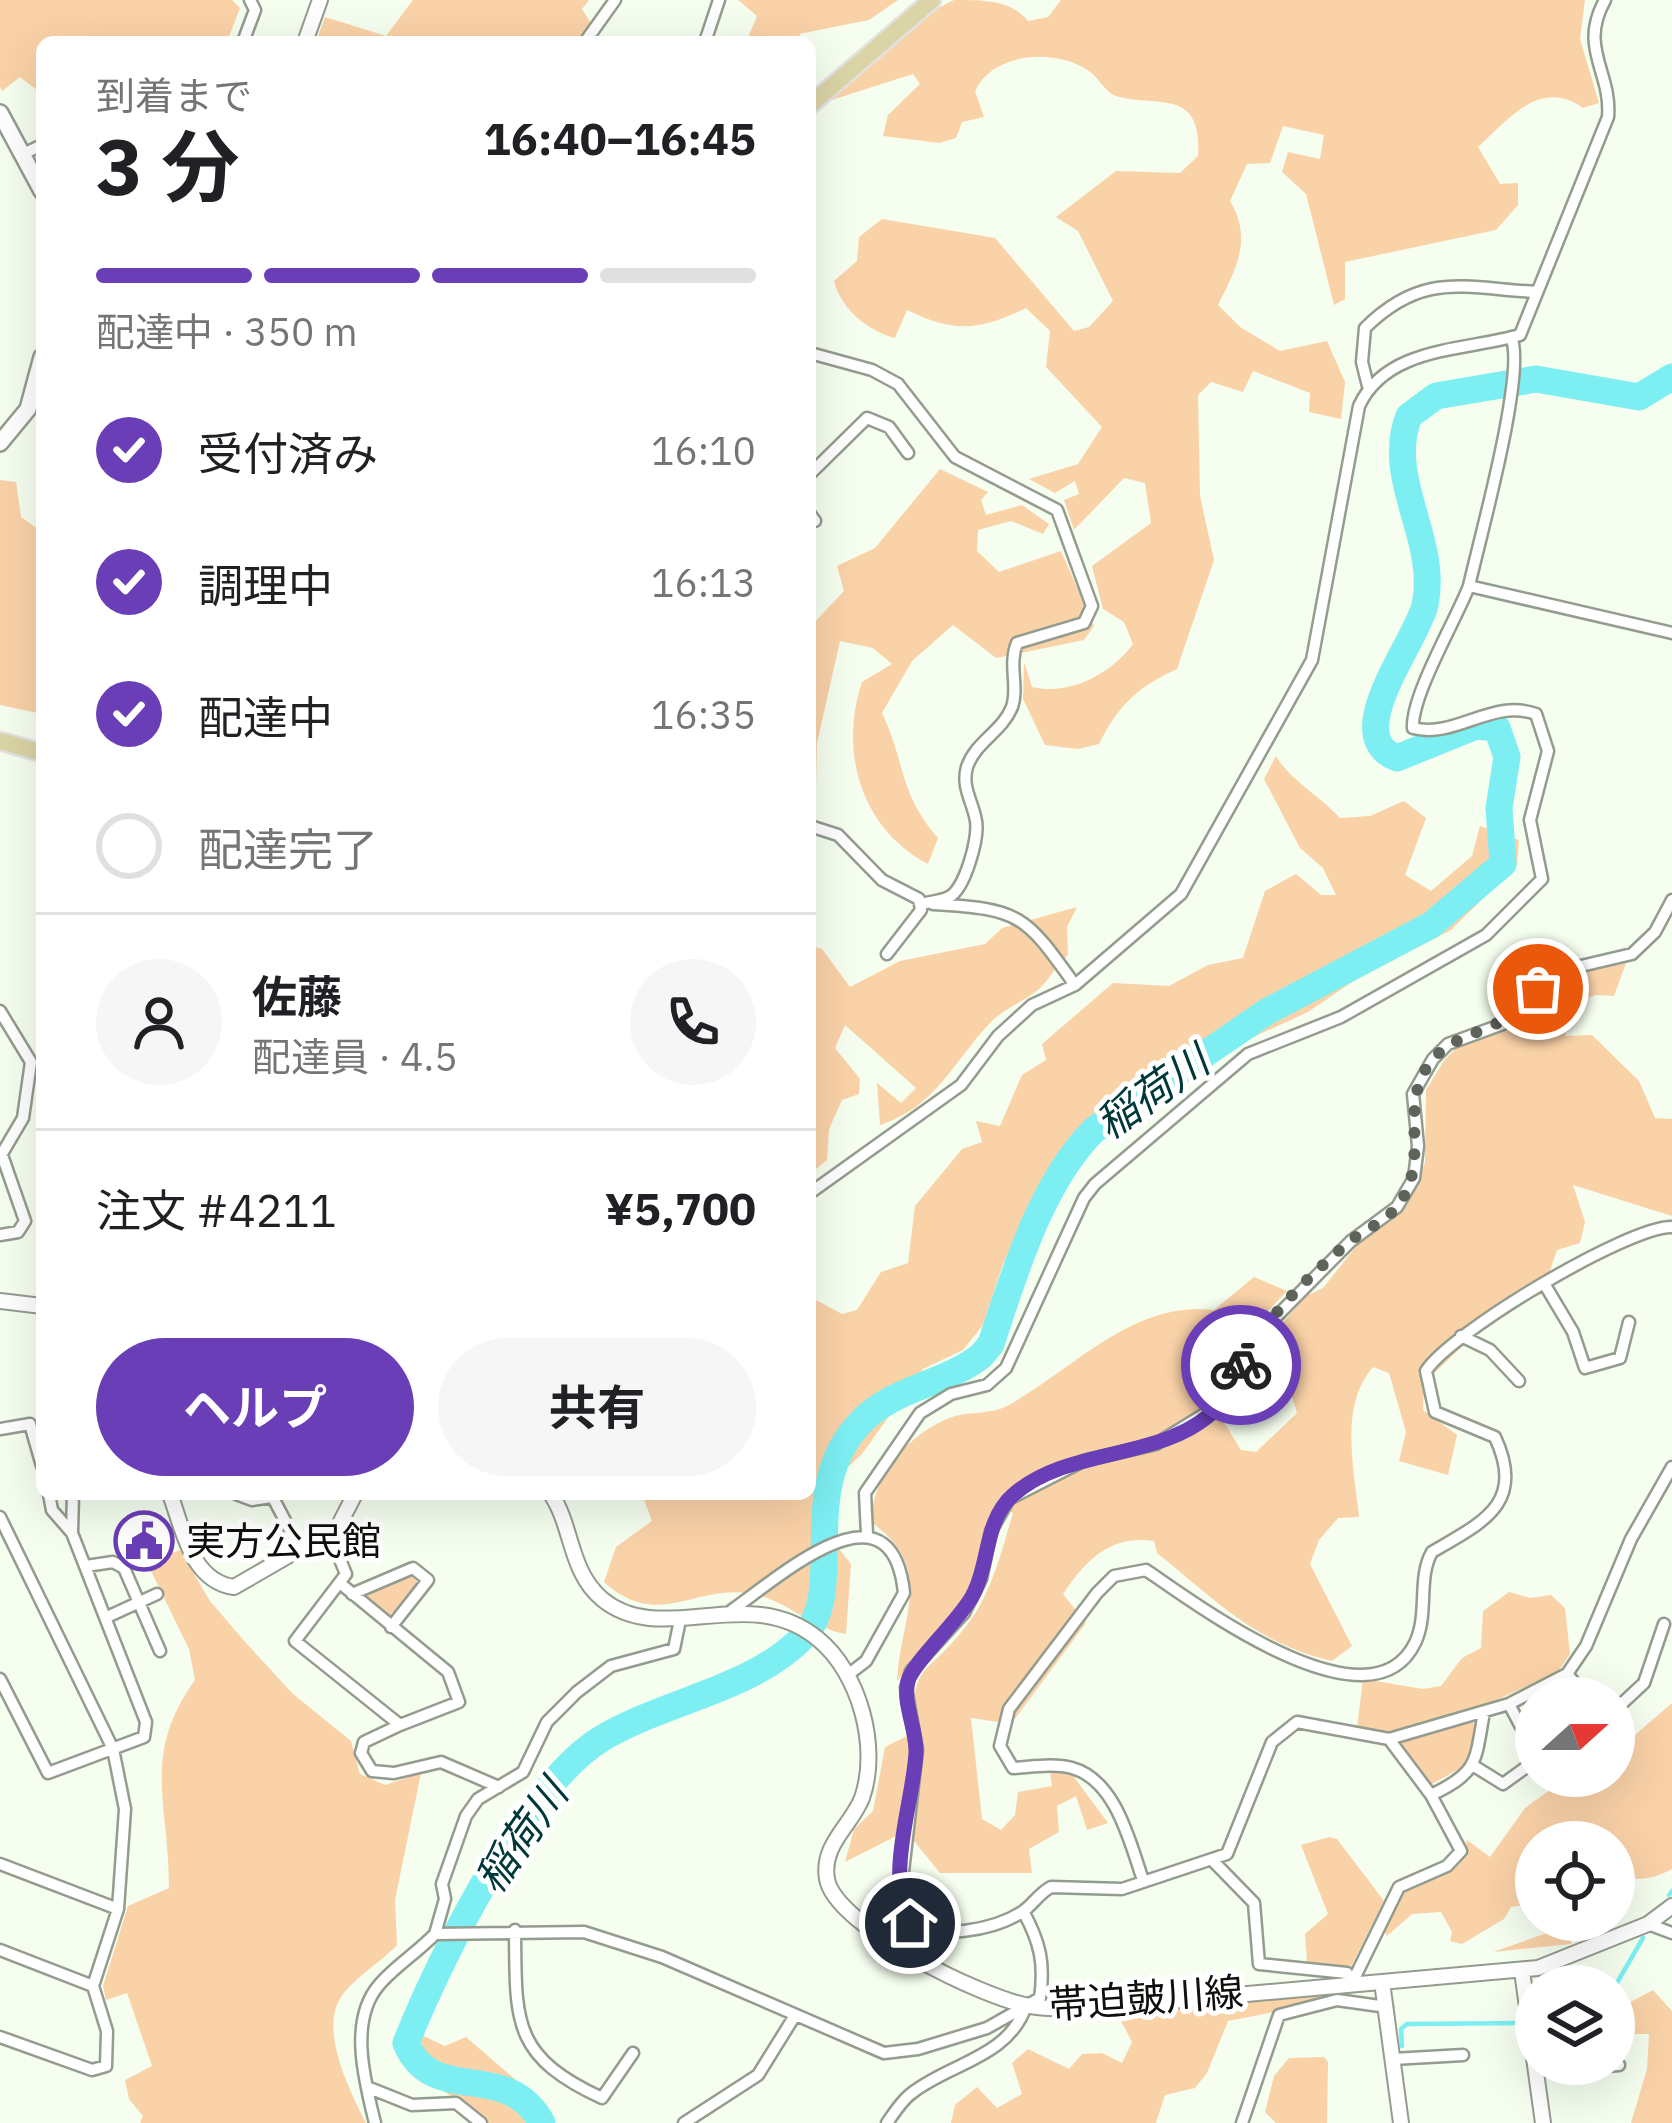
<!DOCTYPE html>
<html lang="ja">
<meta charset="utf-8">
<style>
body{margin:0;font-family:"IBM Plex Sans","Noto Sans JP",sans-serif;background:#f6f6f6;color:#202124;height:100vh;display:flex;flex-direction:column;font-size:45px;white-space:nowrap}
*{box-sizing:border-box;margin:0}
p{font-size:39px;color:#757577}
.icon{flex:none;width:66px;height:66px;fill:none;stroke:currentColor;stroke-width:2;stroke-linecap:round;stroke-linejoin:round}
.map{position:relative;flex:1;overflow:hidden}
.panel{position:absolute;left:36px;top:36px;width:780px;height:1464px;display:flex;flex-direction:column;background:#fff;border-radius:18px;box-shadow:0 12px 48px #0002}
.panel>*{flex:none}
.needle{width:78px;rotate:69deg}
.fabs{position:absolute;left:1515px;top:1677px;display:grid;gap:24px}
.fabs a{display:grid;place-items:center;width:120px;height:120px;border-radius:50%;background:#fff;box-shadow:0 12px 48px #0002;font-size:60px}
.pin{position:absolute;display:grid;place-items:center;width:102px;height:102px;color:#fff;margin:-51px;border:6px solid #fff;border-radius:50%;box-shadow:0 3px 12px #0007}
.courier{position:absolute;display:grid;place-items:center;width:120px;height:120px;margin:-60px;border:9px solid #6a3eb6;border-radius:50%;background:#fff;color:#222;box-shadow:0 3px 15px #0007}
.summary em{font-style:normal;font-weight:700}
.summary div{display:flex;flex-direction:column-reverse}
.summary{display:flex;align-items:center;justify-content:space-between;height:204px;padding:0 60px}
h1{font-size:78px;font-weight:700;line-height:90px}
.bar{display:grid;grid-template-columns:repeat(4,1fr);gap:18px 12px;align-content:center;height:144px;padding:0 60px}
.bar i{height:15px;border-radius:9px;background:#e0e0e0}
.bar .selected{background:#6a3eb6}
.bar p{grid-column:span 4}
.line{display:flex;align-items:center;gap:30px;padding:0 60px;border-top:3px solid #e0e0e0}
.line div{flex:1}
.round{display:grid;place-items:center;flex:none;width:126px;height:126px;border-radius:63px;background:#f6f6f6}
ol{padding:0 60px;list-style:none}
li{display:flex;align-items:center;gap:36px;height:132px}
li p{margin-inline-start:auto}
li .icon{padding:12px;border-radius:50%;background:#6a3eb6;color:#fff;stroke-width:4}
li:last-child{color:#757577}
li i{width:66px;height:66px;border:6px solid #e0e0e0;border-radius:50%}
.button{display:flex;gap:24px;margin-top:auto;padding:24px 60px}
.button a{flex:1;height:138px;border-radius:72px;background:#6a3eb6;color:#fff;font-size:48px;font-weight:700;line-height:138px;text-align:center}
.button a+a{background:#f6f6f6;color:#202124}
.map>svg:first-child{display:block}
.green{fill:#fad2a8}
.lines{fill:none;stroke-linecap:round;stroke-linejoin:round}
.stream{stroke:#7deff3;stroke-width:4.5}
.river{stroke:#7deff3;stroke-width:27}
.minor-casing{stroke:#939c8e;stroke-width:15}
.tertiary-casing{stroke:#939c8e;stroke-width:18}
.secondary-casing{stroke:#939c8e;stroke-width:20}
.primary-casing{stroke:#e2e2e2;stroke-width:21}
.minor{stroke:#fff;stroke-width:10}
.tertiary{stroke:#fff;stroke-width:14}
.secondary{stroke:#fff;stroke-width:15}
.primary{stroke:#dbd4a6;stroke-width:16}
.done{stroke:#5e635b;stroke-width:12;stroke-dasharray:0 21.6}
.route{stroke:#6a3eb6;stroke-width:15}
.labels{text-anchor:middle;stroke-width:10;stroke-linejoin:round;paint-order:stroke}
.poi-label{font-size:39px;fill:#0d100b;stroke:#fff;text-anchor:start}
.street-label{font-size:39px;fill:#0d100b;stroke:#fff}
.water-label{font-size:42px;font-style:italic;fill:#00383a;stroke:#fff}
</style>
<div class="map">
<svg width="1672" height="2123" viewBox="0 0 1672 2123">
<rect width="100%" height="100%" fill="#f5feef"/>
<path class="green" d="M0 0H232L240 8 227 42H42V94L20 77 2 91 0 87Z
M413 0H589L582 9 592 25 575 42H316L325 17 386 36Z
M738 0H898L869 20 799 34 806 42H790L785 36 779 42H746L757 16Z
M954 0C984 0 1011 0 1028 21L1048 17 1061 0H1585L1580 39 1599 103 1583 108C1540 78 1510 118 1478 147L1500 184 1518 183V205L1496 230 1345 262V299L1334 305 1306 194 1282 172 1288 152 1320 159 1324 135 1283 126 1270 163 1247 164 1230 201C1253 239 1236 269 1218 305L1240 327 1280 351 1327 341 1345 382 1341 419 1309 412 1310 393 1253 371 1243 392 1211 382 1198 395 1200 496 1214 560 1177 669C1138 687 1119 704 1099 744L1078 749 1045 745 1023 699 1024 662 1032 687C1069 696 1111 674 1133 644L1124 622 1103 609 1092 566 1151 523 1145 483 1124 478 1074 530 1064 500 1079 494 1075 481 1055 493 1029 479 1078 464 1102 427 1046 367 1050 331 1026 308C979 331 954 333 907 310L895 338C868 331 841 309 834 281L857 261 859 237 882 219 995 238 1074 331 1089 327 1113 301 1078 231 1056 217 1116 171 1180 173 1198 156C1203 86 1155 108 1116 96 1106 93 1098 77 1089 71 1055 48 993 52 975 91L984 117 962 122 956 138 939 143 883 136 888 115 920 84 913 74 819 104 924 15Z
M940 469 988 492 981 500 986 515 1022 505 1049 524 1043 534 1011 521 978 530 977 551 999 572 1061 551 1094 626 1084 640 996 658 953 625 912 661 882 713C906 763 898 792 938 838L928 864C860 828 839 751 862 682L892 664 873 648 840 641 817 743 816 787 810 785V627L844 591 837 566 875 548Z
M0 480 16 482 21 517 42 532V714L0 705Z
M1276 756C1289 779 1320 796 1340 818L1370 816 1404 801 1426 818 1405 875 1431 891 1472 856 1480 826 1519 840 1517 865 1451 930 1355 980 1308 1012 1130 1094 1058 1154 1003 1264 983 1325 963 1350 923 1369 862 1454 837 1477 827 1520 831 1539 851 1564 846 1634C814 1629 789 1603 758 1595 697 1580 660 1633 604 1582L616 1547 652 1521 642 1494H810V1281L816 1300 842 1314 857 1310 881 1272 908 1263 915 1206 962 1149 982 1142 976 1121 1000 1126 1022 1075 1046 1060 1042 1044 1113 983 1169 986 1208 965 1243 958 1265 891 1296 874 1321 895H1336L1323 868 1300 848 1264 779Z
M1077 907 1067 927 1068 955C1055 966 1049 981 1038 990 1023 1002 1003 1009 990 1023 952 1063 937 1106 880 1125L877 1083 901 1103 916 1088 845 1025 835 1048 860 1079 859 1094 842 1100 829 1129 827 1160 810 1174V946L822 949 850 987 900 961 985 944 1002 928Z
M1626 963 1614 996 1596 995 1560 1007 1566 1036 1592 1035 1639 1081 1655 1118 1672 1119V1216L1573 1185 1585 1222 1580 1243 1557 1250 1542 1294 1497 1313 1424 1383 1423 1410 1457 1435 1448 1475 1399 1461 1406 1432 1389 1373 1373 1367C1339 1406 1354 1468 1359 1517L1338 1518 1319 1540 1310 1564 1352 1646 1332 1661C1255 1643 1217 1601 1157 1553L1154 1541C1110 1535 1086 1560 1063 1594L1086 1623 1011 1724 971 1718 982 1819 1001 1830 1015 1815 1018 1792 1052 1786 1050 1772 1071 1773 1108 1823 1087 1830 1076 1796 1057 1806 1059 1832 1029 1849 1032 1873H940L906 1831 845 1862 854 1829 873 1811 885 1747 909 1735C916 1655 924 1681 967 1625 991 1595 1002 1550 1013 1513L1002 1508 973 1584 941 1632 897 1681C900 1616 937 1569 871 1522 872 1477 908 1433 952 1417 969 1411 990 1415 1007 1406 1073 1370 1133 1300 1214 1310L1254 1277 1287 1291 1236 1345 1219 1395 1174 1434 1220 1416 1241 1450 1256 1452 1297 1413 1288 1385 1297 1357 1254 1356 1306 1296 1323 1288 1358 1244 1396 1217 1409 1198 1425 1163 1426 1090 1445 1059 1459 1046 1508 1030 1565 973Z
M180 1550 210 1601 246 1643 293 1694 351 1741 360 1774 385 1785 421 1773 395 1900 397 1945C381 1962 354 1978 341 1997 319 2031 350 2091 366 2123H140L143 2116 129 2099 125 2080 152 2066 127 1993 106 2000 103 1986 128 1906 169 1888C169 1803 141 1755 195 1680L189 1649 147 1563Z
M412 1575 419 1585 388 1617 366 1601 369 1591Z
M1509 1592 1530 1598 1551 1595 1565 1608 1570 1654 1557 1673 1469 1712 1388 1734 1357 1728 1363 1679 1423 1689 1441 1686 1462 1658 1481 1648 1483 1611Z
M1672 1703V1869C1652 1880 1635 1882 1614 1874V1842H1536V1903L1511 1907 1504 1919 1462 1944 1450 1941 1452 1932 1441 1912 1412 1914 1387 1936 1382 1926 1406 1886 1463 1853 1467 1840 1490 1857 1525 1808 1554 1787 1583 1791 1601 1785 1596 1776H1614V1753Z
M1470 1722 1477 1724 1470 1763 1432 1784 1396 1746 1399 1740Z
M1329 1837 1337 1839 1384 1901 1352 1965C1336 1971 1321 1971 1307 1962L1305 1934 1328 1914 1301 1845Z
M1546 1920H1574L1571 1944 1493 1952 1547 1933Z
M1653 1990 1672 2011V2123H1631L1647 2069 1649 2034H1614V2011Z
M1342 1991 1315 2004 1228 2021 1207 2073 1195 2088 1165 2095 1156 2123H951L955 2105 977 2087 997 2108 1022 2094 1012 2063 1028 2049 1069 2069 1082 2054 1102 2053 1122 2063 1132 2042 1120 2019 1142 2009Z
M419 2034 445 2046 466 2037 538 2099 552 2123H489L445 2092 438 2065 424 2052Z
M1324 2057 1328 2062 1327 2123H1276L1265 2112 1274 2076 1289 2058Z"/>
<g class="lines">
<path class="stream" d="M1669 1895 1672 1891
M1614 1988 1643 1938
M1402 2046 1401 2029 1407 2024 1536 2023"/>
<path class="river" d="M542 2123C506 2057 433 2108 406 2043 440 1958 525 1786 601 1739 663 1701 753 1690 804 1636 848 1589 795 1488 862 1421 894 1388 945 1384 981 1356L991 1344C1014 1274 1041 1183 1094 1130L1268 1011 1431 925 1503 864 1499 808 1507 757 1497 728 1476 726 1397 758C1339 736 1416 643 1425 605 1439 539 1384 479 1409 416L1436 396 1536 379 1639 397 1672 377"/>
<g class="minor-casing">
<path id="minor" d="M243 42 255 10 250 0
M585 42 615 0
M705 42 719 0
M21 155 42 145
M1511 337C1527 370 1479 541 1469 586L1672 633
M810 353 872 370 898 384 955 457 1057 510 1092 606 1084 623 1017 643C1008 665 1019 687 1012 707 1002 732 976 741 967 767 961 787 973 802 976 821 979 838 965 889 949 897 941 901 929 902 921 904
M1368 386 1362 362 1365 328C1423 271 1463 288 1537 292
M810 474 867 418 889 427 908 453
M810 514 815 521
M810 826 838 835 882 880 919 899 921 910 887 954
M1672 900 1655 932 1632 954 1564 970 1503 1024 1448 1044 1433 1059 1413 1094 1418 1146 1414 1178 1397 1207 1351 1241 1273 1320 1250 1346 1221 1404 1156 1444 1083 1461 1009 1499 991 1531 981 1579 964 1613 911 1671 906 1688 917 1750 901 1889 910 1923C938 1940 994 1930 1022 1912 1033 1905 1038 1894 1051 1887L1122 1889 1227 1854 1272 1742 1297 1722 1389 1739 1509 1704 1567 1674 1586 1646 1631 1539 1672 1467
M933 904C1021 909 1025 915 1075 985
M0 1011 31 1062 23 1118 0 1157
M810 1193 961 1085 998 1036 1032 1005 1075 985 1181 894 1312 660 1359 406C1387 346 1465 351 1520 335L1608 117C1612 72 1578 48 1605 0
M0 1235 18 1232 25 1221 3 1158
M1545 1285 1573 1332 1585 1368 1620 1358 1629 1322
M1461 1336 1490 1350 1519 1381
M0 1429 30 1424 42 1466
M49 1494 52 1510 72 1533
M236 1494 252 1500 272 1497
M271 1494 301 1551
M0 1517 113 1749 125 1809 118 1909 93 1986 107 2031 106 2066 92 2070 0 2037
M329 1533 346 1574 295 1641 400 1725 459 1702 448 1672 341 1584
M867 1534 865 1493 920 1413 951 1394 987 1385 1006 1368 1084 1198 1095 1184 1248 1054 1341 1017 1486 935 1542 879 1530 820 1548 751 1536 714C1492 698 1456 739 1413 728 1411 696 1455 622 1469 586
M86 1566 113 1562 124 1568 160 1651
M352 1594 413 1568 428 1580 391 1627
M732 1610C783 1574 892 1476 904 1593L866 1661 849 1674
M107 1617 157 1594
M1567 1674 1588 1698
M0 1679 48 1773 144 1737 146 1722 72 1533 73 1494
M1509 1704 1536 1755
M1614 1711 1644 1683 1664 1624
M400 1725 364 1742 361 1753 372 1771 394 1773 441 1762 499 1787
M1474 1766 1503 1784 1536 1760
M1431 1795C1479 1772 1475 1762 1484 1712
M1214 1862 1254 1903 1259 1964 1347 1973 1349 1984
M0 1864 118 1909
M1143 1880C1130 1843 1116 1780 1072 1768 1054 1763 1031 1767 1013 1768L1000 1746 1009 1709 1097 1593 1114 1576 1146 1570C1193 1602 1370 1735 1415 1643 1429 1614 1417 1578 1432 1552 1483 1522 1526 1504 1495 1437L1435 1412 1426 1371C1450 1333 1628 1226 1672 1227
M1648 1924 1672 1933
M515 1930C516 2021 511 2056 602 2098L633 2053
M435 1934 445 1899 442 1884 466 1816 478 1799 523 1772 547 1722 577 1692 611 1666 674 1649 680 1620
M0 1950 93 1986
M1351 1985 1399 1887 1447 1866 1461 1851 1431 1795 1389 1739
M1393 2059 1463 2055
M1536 2071 1619 2065
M367 2087 412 2105 456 2103 481 2123
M375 2123C365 2082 348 2021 379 1985 395 1966 418 1952 435 1934L584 1932 662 1957 884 2053 918 2049 987 2028 1040 1998C1045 1963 1040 1942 1023 1911
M684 2123 758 2075 794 2017
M887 2123C894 2113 902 2100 912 2093 950 2063 1008 2058 1026 2006
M1242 2123 1279 2015 1337 2000 1387 2007"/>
</g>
<g class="tertiary-casing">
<path id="tertiary" d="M305 42 320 0
M0 1301 42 1306
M170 1494C183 1529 191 1581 234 1587L338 1527 355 1494
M551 1494C573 1527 569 1571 602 1599 662 1649 748 1581 818 1639 859 1672 880 1747 862 1798 851 1826 821 1845 827 1879 835 1926 984 1999 1030 2006 1054 2010 1078 2008 1102 2007L1538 1968 1648 1924 1672 1906
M1522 1971 1543 2123
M1382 1982 1401 2123"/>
</g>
<g class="secondary-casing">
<path id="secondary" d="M0 113 42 191
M0 443 28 409 42 357"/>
</g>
<g class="primary-casing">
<path id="primary" d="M810 105 932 0
M0 741 42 753"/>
</g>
<use href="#minor" class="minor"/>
<use href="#tertiary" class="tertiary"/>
<use href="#secondary" class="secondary"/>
<use href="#primary" class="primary"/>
</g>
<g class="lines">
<path class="done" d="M1241 1365C1263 1320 1311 1274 1349 1242 1366 1228 1387 1222 1400 1203 1432 1155 1395 1102 1434 1058 1461 1028 1501 1036 1538 989"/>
<path class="route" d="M910 1923C885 1875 913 1804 916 1753 917 1729 902 1703 908 1681 913 1662 959 1621 973 1595 990 1563 984 1521 1013 1495 1071 1444 1167 1463 1220 1405 1229 1395 1235 1377 1241 1365"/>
</g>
<defs>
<g id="civic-ring" transform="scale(3)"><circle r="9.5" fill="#fff" stroke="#6a3eb6" stroke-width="1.5"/><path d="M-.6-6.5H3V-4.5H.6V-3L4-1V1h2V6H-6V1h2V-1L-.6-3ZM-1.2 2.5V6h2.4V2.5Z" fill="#6a3eb6"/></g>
</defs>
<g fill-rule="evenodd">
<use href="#civic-ring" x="144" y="1541"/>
</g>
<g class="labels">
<g class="poi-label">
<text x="186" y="1555">実方公民館</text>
</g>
<g class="street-label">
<text transform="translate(1146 1998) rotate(-4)" y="14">帯迫皷川線</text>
</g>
<g class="water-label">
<text transform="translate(1152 1092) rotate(-35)" y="15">稲荷川</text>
<text transform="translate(521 1836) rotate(-55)" y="15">稲荷川</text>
</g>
</g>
</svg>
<div class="fabs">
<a><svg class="needle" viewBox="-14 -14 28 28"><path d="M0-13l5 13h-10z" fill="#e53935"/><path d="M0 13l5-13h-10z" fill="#757577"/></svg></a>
<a><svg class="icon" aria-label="locate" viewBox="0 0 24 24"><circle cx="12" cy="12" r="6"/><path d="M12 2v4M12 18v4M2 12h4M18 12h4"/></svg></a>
<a><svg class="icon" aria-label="layers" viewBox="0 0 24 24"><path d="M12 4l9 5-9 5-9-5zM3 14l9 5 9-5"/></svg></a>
</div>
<div class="pin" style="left:1538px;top:989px;background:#ea580c"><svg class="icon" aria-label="bag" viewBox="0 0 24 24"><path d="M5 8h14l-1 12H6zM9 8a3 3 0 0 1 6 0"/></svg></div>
<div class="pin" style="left:910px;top:1923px;background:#1f2937"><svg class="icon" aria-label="home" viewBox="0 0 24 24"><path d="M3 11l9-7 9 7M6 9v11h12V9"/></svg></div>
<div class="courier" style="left:1241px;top:1365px"><svg class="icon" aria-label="bike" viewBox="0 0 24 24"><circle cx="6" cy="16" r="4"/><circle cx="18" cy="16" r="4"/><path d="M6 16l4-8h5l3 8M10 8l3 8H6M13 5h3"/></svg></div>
<section class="panel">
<div class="summary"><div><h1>3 分</h1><p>到着まで</p></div><em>16:40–16:45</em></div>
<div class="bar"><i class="selected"></i><i class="selected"></i><i class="selected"></i><i></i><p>配達中 · 350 m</p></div>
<ol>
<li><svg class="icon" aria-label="check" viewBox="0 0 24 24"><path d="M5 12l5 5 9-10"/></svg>受付済み<p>16:10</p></li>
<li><svg class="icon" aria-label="check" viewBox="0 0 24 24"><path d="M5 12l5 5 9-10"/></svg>調理中<p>16:13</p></li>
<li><svg class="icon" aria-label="check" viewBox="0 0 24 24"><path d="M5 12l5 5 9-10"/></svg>配達中<p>16:35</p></li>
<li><i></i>配達完了</li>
</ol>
<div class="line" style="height:216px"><a class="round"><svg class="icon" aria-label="person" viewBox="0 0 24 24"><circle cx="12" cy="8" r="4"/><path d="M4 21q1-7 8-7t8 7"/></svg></a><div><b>佐藤</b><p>配達員 · 4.5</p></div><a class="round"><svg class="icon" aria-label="phone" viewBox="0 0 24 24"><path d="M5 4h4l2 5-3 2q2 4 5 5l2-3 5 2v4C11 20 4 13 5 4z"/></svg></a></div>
<div class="line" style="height:156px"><div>注文 #4211</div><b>¥5,700</b></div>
<div class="button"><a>ヘルプ</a><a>共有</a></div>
</section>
</div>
